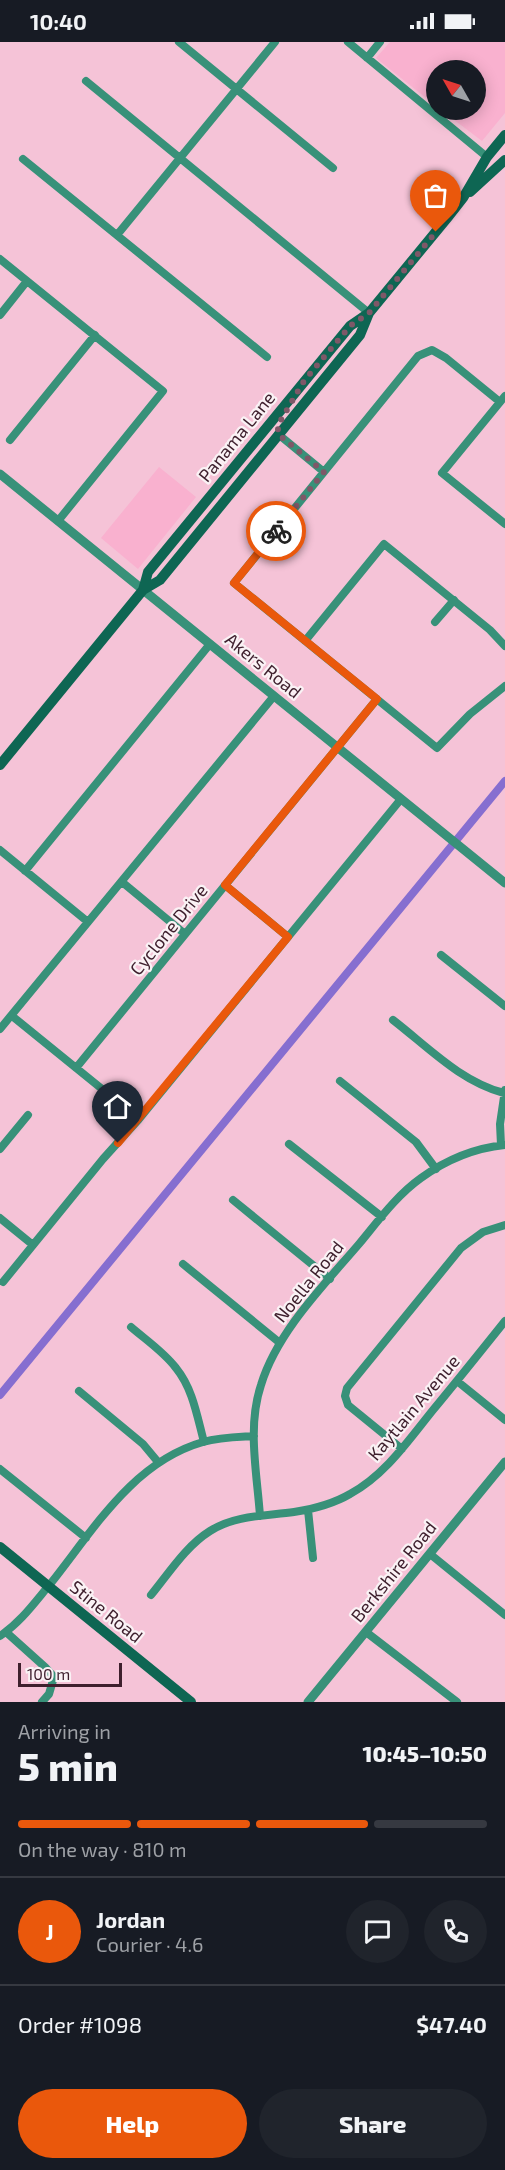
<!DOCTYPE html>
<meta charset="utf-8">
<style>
body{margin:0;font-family:"Exo 2",sans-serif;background:#20242c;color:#f1f3f6;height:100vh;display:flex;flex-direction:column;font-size:22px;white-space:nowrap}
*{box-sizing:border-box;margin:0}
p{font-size:20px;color:#9ea1a6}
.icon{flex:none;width:33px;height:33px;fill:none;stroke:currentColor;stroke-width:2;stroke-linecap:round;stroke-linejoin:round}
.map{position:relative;height:1660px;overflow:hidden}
.panel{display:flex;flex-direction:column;background:#171b24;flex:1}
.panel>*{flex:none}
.needle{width:39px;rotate:309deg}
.buttons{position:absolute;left:426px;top:18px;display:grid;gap:12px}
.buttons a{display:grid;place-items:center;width:60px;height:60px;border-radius:50%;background:#171b24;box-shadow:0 3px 15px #0003;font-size:30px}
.scale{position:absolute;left:18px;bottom:15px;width:104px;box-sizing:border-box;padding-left:6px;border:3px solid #3e1f2d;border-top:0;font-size:16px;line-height:21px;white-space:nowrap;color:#3e1f2d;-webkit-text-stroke:4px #faf2f5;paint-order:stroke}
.pin{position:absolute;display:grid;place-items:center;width:51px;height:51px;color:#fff;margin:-62px -26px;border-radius:50% 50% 50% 0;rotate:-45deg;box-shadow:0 0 6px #0007}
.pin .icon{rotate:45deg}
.courier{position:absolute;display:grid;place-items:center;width:60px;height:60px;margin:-30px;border:4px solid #ea580c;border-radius:50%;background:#fff;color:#222;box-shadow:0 2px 8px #0007}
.headline em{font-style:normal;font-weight:800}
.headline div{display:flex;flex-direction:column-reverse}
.headline{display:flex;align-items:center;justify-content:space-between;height:102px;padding:0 18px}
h1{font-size:39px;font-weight:800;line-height:45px}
.bar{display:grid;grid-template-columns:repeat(4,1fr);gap:9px 6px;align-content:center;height:72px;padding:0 18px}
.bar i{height:8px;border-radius:4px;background:#363941}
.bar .current{background:#ea580c}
.bar p{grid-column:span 4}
.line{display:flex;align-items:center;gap:15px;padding:0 18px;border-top:2px solid #363941}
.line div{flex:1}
.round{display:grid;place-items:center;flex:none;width:63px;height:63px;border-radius:32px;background:#20242c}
.cta{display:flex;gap:12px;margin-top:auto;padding:12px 18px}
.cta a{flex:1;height:69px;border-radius:36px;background:#ea580c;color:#fff;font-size:24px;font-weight:800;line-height:69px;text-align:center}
.cta a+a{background:#20242c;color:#f1f3f6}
.status{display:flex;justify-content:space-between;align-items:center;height:42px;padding:0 30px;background:#171b24;direction:ltr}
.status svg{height:16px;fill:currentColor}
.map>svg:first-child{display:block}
.built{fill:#f9b1cf}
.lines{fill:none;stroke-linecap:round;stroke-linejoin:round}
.canal{stroke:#866ed0;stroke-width:8}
.minor{stroke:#389179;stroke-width:8}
.tertiary{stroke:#389179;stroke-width:9}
.secondary{stroke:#0e6653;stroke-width:10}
.done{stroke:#7e5868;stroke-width:6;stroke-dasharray:0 10.8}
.route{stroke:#ea580c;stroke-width:8}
.labels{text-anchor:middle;stroke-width:4.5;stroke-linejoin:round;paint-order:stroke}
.street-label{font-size:18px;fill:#3e1f2d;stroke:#faf2f5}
</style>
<div class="status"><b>10:40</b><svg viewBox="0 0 49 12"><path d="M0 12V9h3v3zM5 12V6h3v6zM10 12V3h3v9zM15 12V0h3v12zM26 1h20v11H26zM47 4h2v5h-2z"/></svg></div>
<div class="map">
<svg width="505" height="1660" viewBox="0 0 505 1660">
<rect width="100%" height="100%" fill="#f5c3d7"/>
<path class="built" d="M390 0H505V71L482 99 441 68H476V28H436V64L376 16Z
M159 425 196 455 138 527 101 496Z"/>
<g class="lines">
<path class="canal" d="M0 1353 505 739"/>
<path class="minor" d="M179 0 333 126
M348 0 487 115
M367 16 380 0
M86 39 369 271
M23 117 267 315
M117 193 275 0
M0 217 163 349 58 479
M0 273 27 239
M505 354 442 431 505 482
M500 360 446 316 432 308 418 314 234 541 437 706 470 672 505 644
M278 392 324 430
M10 398 95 293
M435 580 454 558
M305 599 384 502 490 588 505 604
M0 808 88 880
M25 829 210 602
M122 840 185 892
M225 843 288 895
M441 913 505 964
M12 974 139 1077
M393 978C428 1005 461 1040 504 1051
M0 987 274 654
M76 1026 377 657
M340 1039 416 1100 436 1127
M289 1102 382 1175
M501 1103 500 1082 505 1048
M0 1107 28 1073
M233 1158 330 1237
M0 1176 33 1203
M183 1222 280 1301
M3 1240 103 1117 139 1077 401 757
M131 1285C146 1298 164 1310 176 1326 193 1347 197 1374 204 1400
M457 1339 505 1378
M79 1349 143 1402 158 1420
M402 1407 348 1363 345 1354 347 1346 461 1206 483 1190 505 1183
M0 1427 86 1496
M308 1468 313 1516
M260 1474C257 1431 247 1385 261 1343 277 1290 324 1243 359 1202 378 1179 397 1153 421 1136 446 1118 475 1106 505 1103
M430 1512 505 1573
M151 1553C169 1531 186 1504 210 1489 235 1473 265 1474 294 1470 313 1467 333 1462 350 1452 385 1433 408 1399 433 1368 457 1339 481 1309 505 1279
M6 1590 45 1625 54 1635 49 1652 42 1660
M366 1590 457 1660
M0 1594C21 1580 35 1560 51 1541 94 1487 133 1420 203 1400 220 1395 237 1395 254 1394"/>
<path class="tertiary" d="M0 432 505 841
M308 1660 505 1420"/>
<path class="secondary" d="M470 150 505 118
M143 548 148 530 350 284 369 271 448 175 463 156 487 115 505 93
M0 723 143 548 160 538 360 293 369 271
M0 1505 191 1660"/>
</g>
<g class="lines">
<path class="done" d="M276 489 324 430 278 392V383L304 339 350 284 369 271 436 190"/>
<path class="route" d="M118 1101 288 895 225 843 377 657 234 541 276 489"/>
</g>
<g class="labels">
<g class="street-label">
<text transform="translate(237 395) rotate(-51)" y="6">Panama Lane</text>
<text transform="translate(263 624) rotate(39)" y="6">Akers Road</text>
<text transform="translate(169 888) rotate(-51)" y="6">Cyclone Drive</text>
<text transform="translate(309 1240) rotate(-51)" y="6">Noella Road</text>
<text transform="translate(414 1366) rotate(-50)" y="6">Kaytlain Avenue</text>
<text transform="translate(394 1530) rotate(-51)" y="6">Berkshire Road</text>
<text transform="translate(106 1570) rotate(39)" y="6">Stine Road</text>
</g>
</g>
</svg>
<div class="buttons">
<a><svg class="needle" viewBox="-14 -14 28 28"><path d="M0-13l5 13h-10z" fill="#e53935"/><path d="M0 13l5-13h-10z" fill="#9ea1a6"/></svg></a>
</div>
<div class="scale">100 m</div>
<div class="pin" style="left:436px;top:190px;background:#ea580c"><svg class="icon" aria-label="bag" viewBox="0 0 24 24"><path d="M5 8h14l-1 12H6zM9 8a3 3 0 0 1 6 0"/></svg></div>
<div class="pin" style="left:118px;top:1101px;background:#1f2937"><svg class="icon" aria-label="home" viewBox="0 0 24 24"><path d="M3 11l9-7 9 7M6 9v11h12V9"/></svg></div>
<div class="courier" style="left:276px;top:489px"><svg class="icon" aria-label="bike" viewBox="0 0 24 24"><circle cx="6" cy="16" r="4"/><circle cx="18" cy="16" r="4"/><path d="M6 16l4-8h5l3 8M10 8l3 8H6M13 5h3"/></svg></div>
</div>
<section class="panel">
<div class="headline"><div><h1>5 min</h1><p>Arriving in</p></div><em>10:45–10:50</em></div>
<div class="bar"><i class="current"></i><i class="current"></i><i class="current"></i><i></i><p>On the way · 810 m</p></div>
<div class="line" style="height:108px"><b class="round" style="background:#ea580c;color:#fff">J</b><div><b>Jordan</b><p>Courier · 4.6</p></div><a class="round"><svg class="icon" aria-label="chat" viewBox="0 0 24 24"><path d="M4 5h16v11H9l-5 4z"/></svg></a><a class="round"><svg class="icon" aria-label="phone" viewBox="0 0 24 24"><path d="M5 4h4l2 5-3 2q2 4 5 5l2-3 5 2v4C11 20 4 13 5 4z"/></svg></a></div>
<div class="line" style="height:78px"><div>Order #1098</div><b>$47.40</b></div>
<div class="cta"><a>Help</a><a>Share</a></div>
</section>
